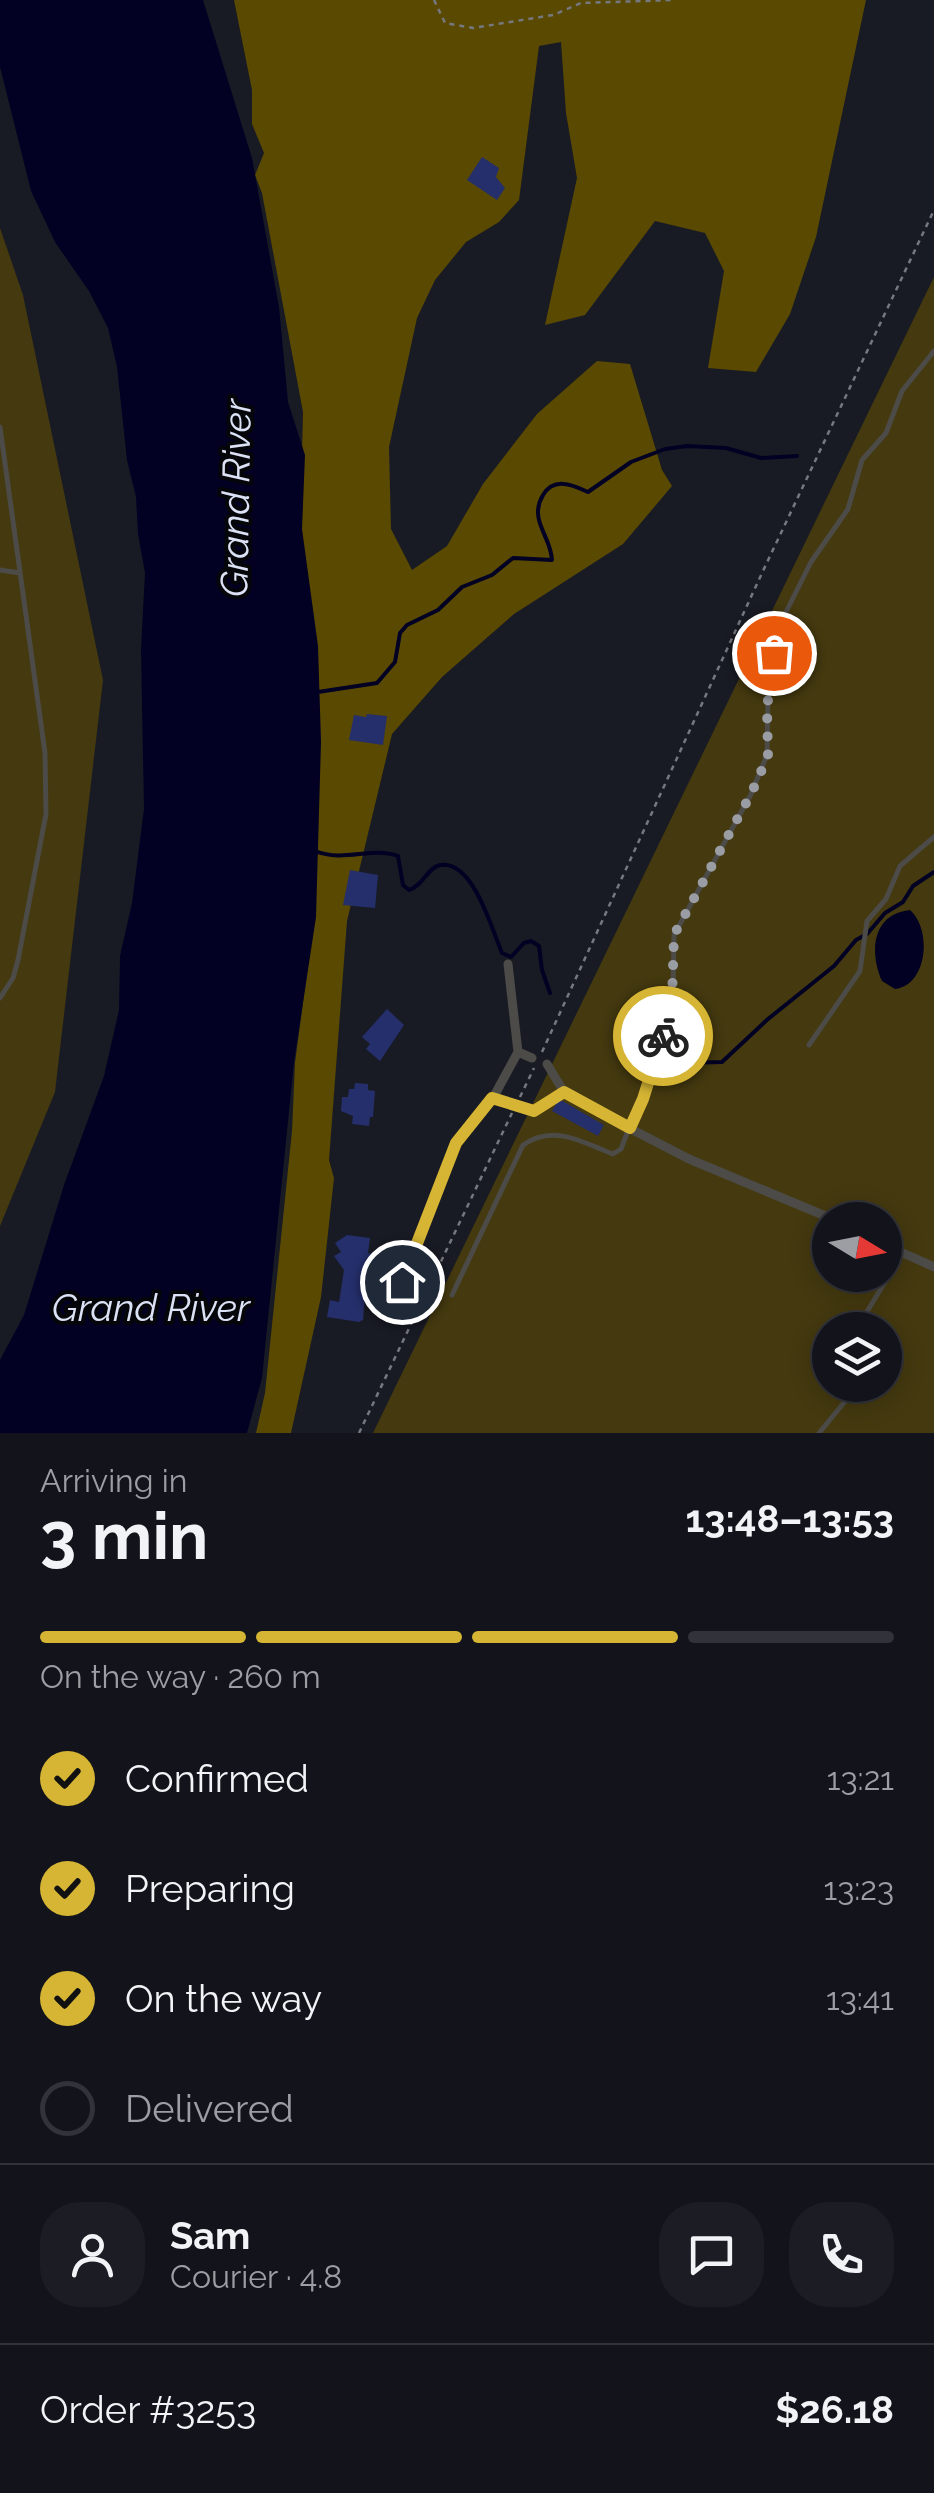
<!DOCTYPE html>
<meta charset="utf-8">
<style>
body{margin:0;font-family:Raleway,sans-serif;background:#1c1d24;color:#f1f3f6;height:100vh;display:flex;flex-direction:column;font-size:38px;white-space:nowrap}
*{box-sizing:border-box;margin:0}
p{font-size:32px;color:#9d9ea3}
.icon{flex:none;width:55px;height:55px;fill:none;stroke:currentColor;stroke-width:2;stroke-linecap:round;stroke-linejoin:round}
.map{position:relative;height:1433px;overflow:hidden}
.side{display:flex;flex-direction:column;background:#13141b;flex:1}
.side>*{flex:none}
.needle{width:65px;rotate:100deg}
.buttons{position:absolute;left:812px;top:1202px;display:grid;gap:20px}
.buttons a{display:grid;place-items:center;width:90px;height:90px;border-radius:50%;background:#13141b;box-shadow:0 5px 25px #0003,0 0 0 2px #32333a;font-size:50px}
.pin{position:absolute;display:grid;place-items:center;width:85px;height:85px;color:#fff;margin:-42px;border:5px solid #fff;border-radius:50%;box-shadow:0 2px 10px #0007}
.courier{position:absolute;display:grid;place-items:center;width:100px;height:100px;margin:-50px;border:8px solid #d6b534;border-radius:50%;background:#fff;color:#222;box-shadow:0 2px 12px #0007}
.head em{font-style:normal;font-weight:700}
.head div{display:flex;flex-direction:column-reverse}
.head{display:flex;align-items:center;justify-content:space-between;height:170px;padding:0 40px}
h1{font-size:65px;font-weight:700;line-height:75px}
.bar{display:grid;grid-template-columns:repeat(4,1fr);gap:15px 10px;align-content:center;height:120px;padding:0 40px}
.bar i{height:12px;border-radius:8px;background:#32333a}
.bar .on{background:#d6b534}
.bar p{grid-column:span 4}
.line{display:flex;align-items:center;gap:25px;padding:0 40px;border-top:2px solid #32333a}
.line div{flex:1}
.round{display:grid;place-items:center;flex:none;width:105px;height:105px;border-radius:40px;background:#1c1d24}
ol{padding:0 40px;list-style:none}
li{display:flex;align-items:center;gap:30px;height:110px}
li p{margin-inline-start:auto}
li .icon{padding:10px;border-radius:50%;background:#d6b534;color:#111;stroke-width:4}
li:last-child{color:#9d9ea3}
li i{width:55px;height:55px;border:5px solid #32333a;border-radius:50%}
.map>svg:first-child{display:block}
.green{fill:#44390f;fill-rule:evenodd}
.forest{fill:#5a4901}
.water{fill:#020023}
.lines{fill:none;stroke-linecap:round;stroke-linejoin:round}
.stream{stroke:#020023;stroke-width:4}
.building{fill:#252f6b}
.path{stroke:#76787f;stroke-width:2.5;stroke-dasharray:5 5;stroke-linecap:butt}
.lane{stroke:#4c4b47;stroke-width:5}
.street{stroke:#4c4b47;stroke-width:9}
.done{stroke:#9b9da4;stroke-width:10;stroke-dasharray:0 18}
.route{stroke:#d6b534;stroke-width:12}
.labels{text-anchor:middle;stroke-width:8;stroke-linejoin:round;paint-order:stroke}
.water-label{font-size:38px;font-style:italic;fill:#dce2f5;stroke:#050609}
</style>
<div class="map">
<svg width="934" height="1433" viewBox="0 0 934 1433">
<rect width="100%" height="100%" fill="#191b24"/>
<path class="green" d="M0 228 23 295 103 680 55 1092 0 1226Z
M934 277V1433H373ZM830 1220H885V1275H830ZM830 1330H885V1385H830Z"/>
<path class="forest" d="M234 0H866L816 237 790 314 756 372 708 368 724 271 705 233 655 221 585 315 545 325 577 178 566 113 561 42 539 46 519 200 499 222 466 242 435 280 417 318 389 447 391 529 412 570 447 546 483 484 537 414 597 361 630 364 662 470 672 486 623 544 514 614 442 677 392 734 347 921 329 1160 334 1178 321 1297 291 1433H256L265 1393 292 1131 295 1063 309 957 316 690 300 542 303 412 262 193 255 175 264 153 252 124V90Z"/>
<path class="water" d="M0 0H203L252 158 279 307 288 402 305 455 302 529 318 646 321 742 316 917 294 1062 262 1378 247 1433H0V1360L24 1315 64 1185 104 1076 119 1010 120 956 132 903 144 809 141 650 145 573 138 534 136 497 127 460 117 367 108 328 89 291 55 242 31 191 0 67Z
M910 910C932 929 928 985 895 989L882 981C869 952 872 914 910 910Z"/>
<g class="lines">
<path class="stream" d="M318 692 377 683 395 662 400 633 407 625 438 610 462 587 492 575 513 558 552 560C551 544 543 535 539 520 535 504 545 482 564 484 571 484 581 489 588 492L631 462 665 449 687 446 726 448 761 458 797 456
M315 851C345 863 371 846 398 856L403 885 409 890C423 886 427 868 440 865 473 859 492 930 502 953L511 957 524 943 531 941 539 946 542 970 550 993
M658 1057 682 1063 722 1062 768 1019 834 966 856 940 867 934 885 913 903 902 913 886 934 872"/>
</g>
<path class="building" d="M482 157 499 168 496 177 505 188 497 200 467 180Z
M367 714 387 716 383 745 349 740 354 715 366 717Z
M350 870 378 875 375 908 343 905Z
M387 1009 404 1025 380 1061 366 1049 370 1044 362 1037Z
M355 1083 368 1084V1090L375 1091 373 1117H370L369 1126 352 1124 353 1116 341 1111 342 1097H348L349 1089H354Z
M559 1099 604 1125 598 1136 552 1111Z
M347 1235 370 1238 368 1253 385 1255 383 1271 370 1270V1281L367 1283 373 1284 371 1297 365 1296 363 1320 359 1322 327 1317 330 1300 339 1302 344 1270 334 1256 341 1252 335 1243Z"/>
<g class="lines">
<path class="path" d="M434 0 445 23 473 28 553 15 581 3 674 0
M542 1052 762 573 934 210
M520 1097 534 1068
M359 1433 512 1113"/>
<path class="lane" d="M0 427 45 753 46 814 18 960 13 978 0 998
M0 570 20 573
M809 1045 860 971 867 921 886 899 900 866 934 837
M452 1295 523 1145C554 1124 582 1142 613 1154L621 1149 668 1025 673 994 674 935 751 794 767 755 768 695 778 628 811 562 848 509 862 460 886 433 902 391 934 351
M856 1330 900 1257
M819 1433 847 1399 851 1385"/>
<path class="street" d="M508 964 518 1052 532 1058
M547 1064 564 1092 629 1128 689 1159 835 1220
M493 1098 534 1111 564 1092
M885 1245 934 1267
M402 1282 456 1143 493 1098 518 1052"/>
</g>
<g class="lines">
<path class="done" d="M663 1036 672 999 674 935 751 794 768 756 767 708 774 653"/>
<path class="route" d="M402 1282 456 1143 492 1098 534 1111 564 1092 630 1128 643 1099 663 1036"/>
</g>
<g class="labels">
<g class="water-label">
<text transform="translate(236 498) rotate(-89)" y="13">Grand River</text>
<text x="151" y="1321">Grand River</text>
</g>
</g>
</svg>
<div class="buttons">
<a><svg class="needle" viewBox="-14 -14 28 28"><path d="M0-13l5 13h-10z" fill="#e53935"/><path d="M0 13l5-13h-10z" fill="#9d9ea3"/></svg></a>
<a><svg class="icon" aria-label="layers" viewBox="0 0 24 24"><path d="M12 4l9 5-9 5-9-5zM3 14l9 5 9-5"/></svg></a>
</div>
<div class="pin" style="left:774px;top:653px;background:#ea580c"><svg class="icon" aria-label="bag" viewBox="0 0 24 24"><path d="M5 8h14l-1 12H6zM9 8a3 3 0 0 1 6 0"/></svg></div>
<div class="pin" style="left:402px;top:1282px;background:#1f2937"><svg class="icon" aria-label="home" viewBox="0 0 24 24"><path d="M3 11l9-7 9 7M6 9v11h12V9"/></svg></div>
<div class="courier" style="left:663px;top:1036px"><svg class="icon" aria-label="bike" viewBox="0 0 24 24"><circle cx="6" cy="16" r="4"/><circle cx="18" cy="16" r="4"/><path d="M6 16l4-8h5l3 8M10 8l3 8H6M13 5h3"/></svg></div>
</div>
<section class="side">
<div class="head"><div><h1>3 min</h1><p>Arriving in</p></div><em>13:48–13:53</em></div>
<div class="bar"><i class="on"></i><i class="on"></i><i class="on"></i><i></i><p>On the way · 260 m</p></div>
<ol>
<li><svg class="icon" aria-label="check" viewBox="0 0 24 24"><path d="M5 12l5 5 9-10"/></svg>Confirmed<p>13:21</p></li>
<li><svg class="icon" aria-label="check" viewBox="0 0 24 24"><path d="M5 12l5 5 9-10"/></svg>Preparing<p>13:23</p></li>
<li><svg class="icon" aria-label="check" viewBox="0 0 24 24"><path d="M5 12l5 5 9-10"/></svg>On the way<p>13:41</p></li>
<li><i></i>Delivered</li>
</ol>
<div class="line" style="height:180px"><a class="round"><svg class="icon" aria-label="person" viewBox="0 0 24 24"><circle cx="12" cy="8" r="4"/><path d="M4 21q1-7 8-7t8 7"/></svg></a><div><b>Sam</b><p>Courier · 4.8</p></div><a class="round"><svg class="icon" aria-label="chat" viewBox="0 0 24 24"><path d="M4 5h16v11H9l-5 4z"/></svg></a><a class="round"><svg class="icon" aria-label="phone" viewBox="0 0 24 24"><path d="M5 4h4l2 5-3 2q2 4 5 5l2-3 5 2v4C11 20 4 13 5 4z"/></svg></a></div>
<div class="line" style="height:130px"><div>Order #3253</div><b>$26.18</b></div>
</section>
